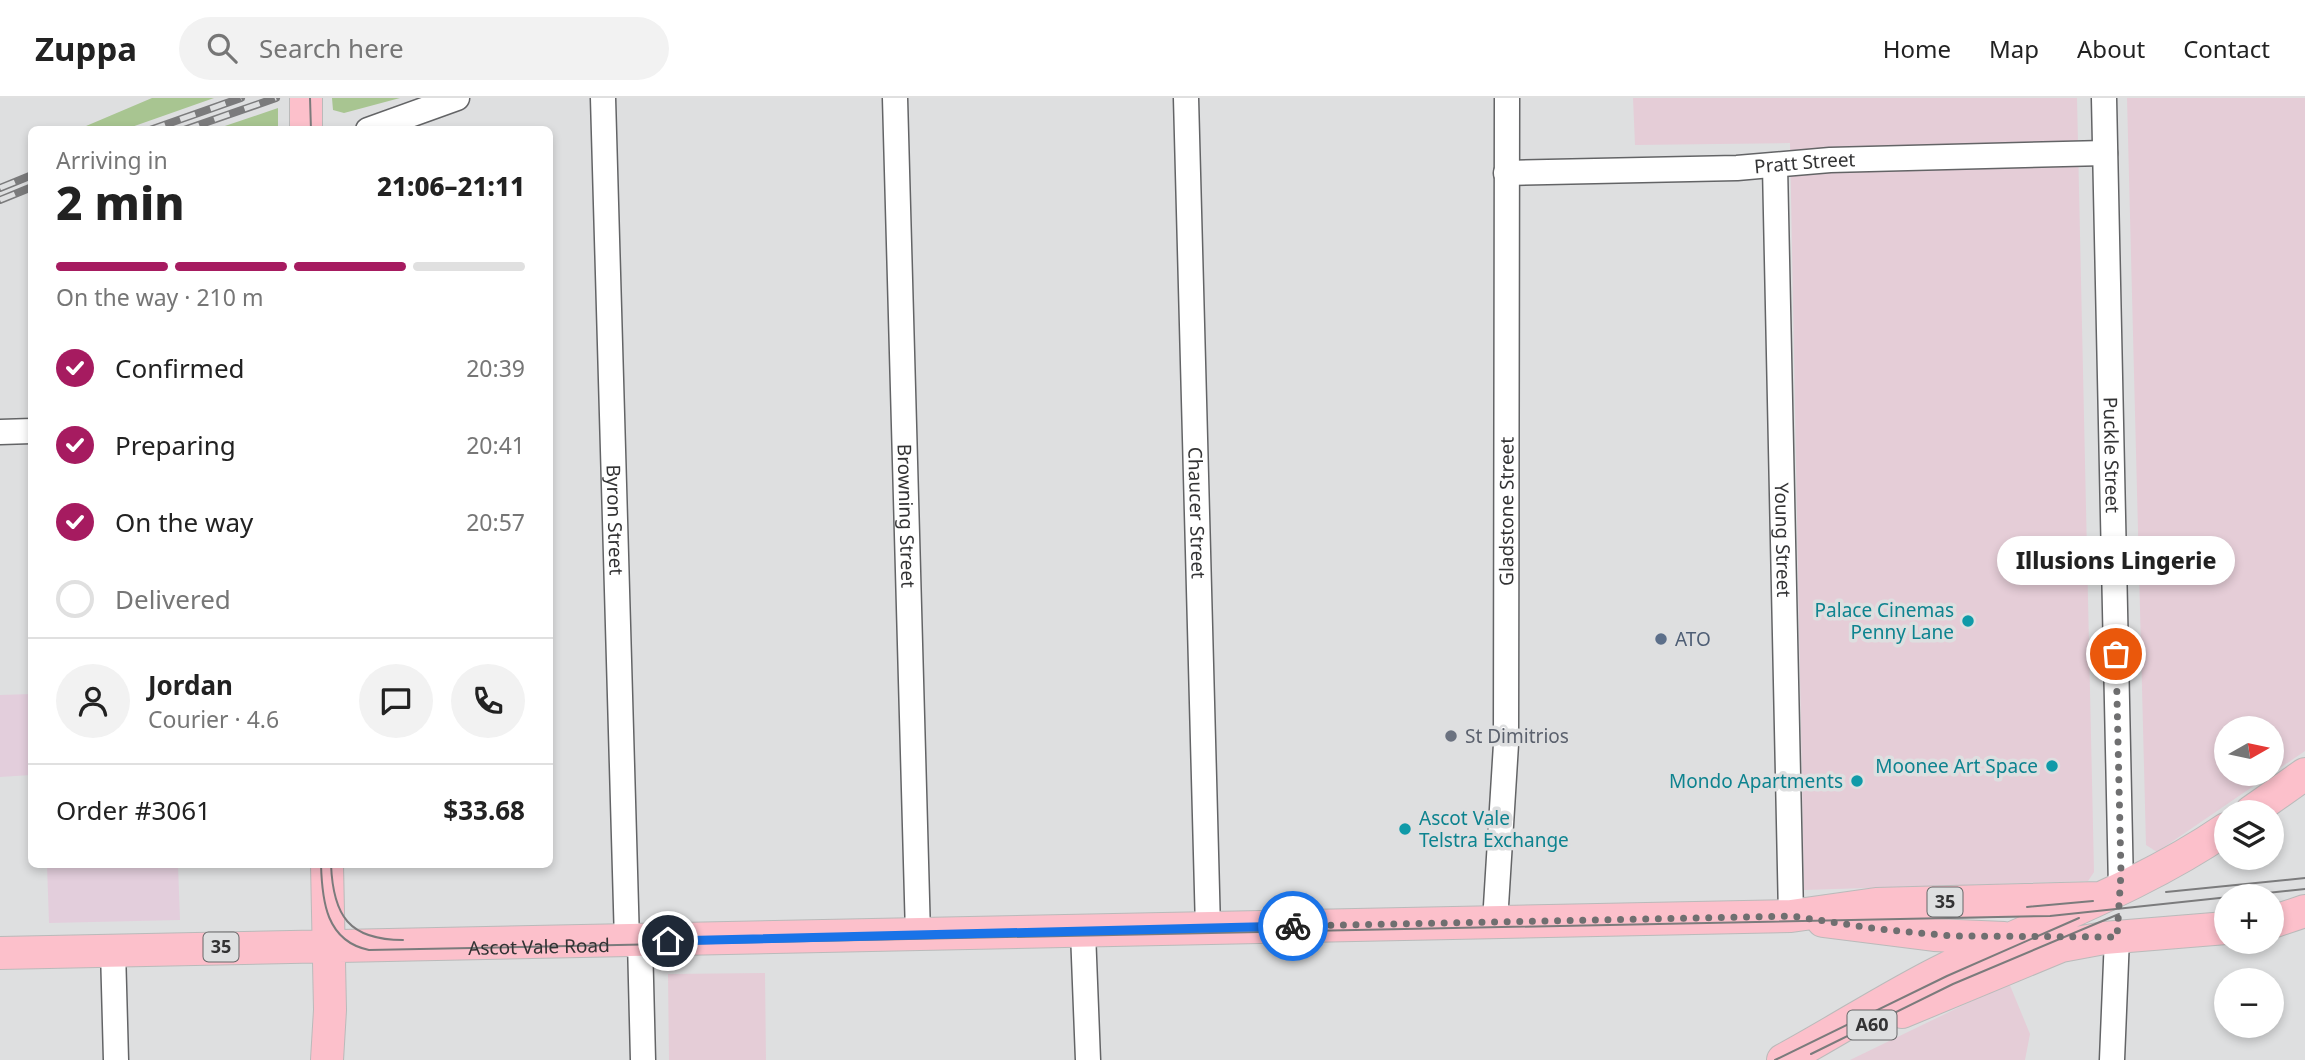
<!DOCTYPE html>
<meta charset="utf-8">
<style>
body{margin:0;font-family:"Noto Sans",sans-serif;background:#f2f2f2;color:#222;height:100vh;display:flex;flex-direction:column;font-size:26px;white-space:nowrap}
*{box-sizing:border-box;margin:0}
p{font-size:23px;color:#767676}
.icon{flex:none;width:38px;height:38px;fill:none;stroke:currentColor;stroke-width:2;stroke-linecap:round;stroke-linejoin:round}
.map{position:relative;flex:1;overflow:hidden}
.panel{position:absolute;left:28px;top:28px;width:525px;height:742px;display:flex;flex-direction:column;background:#fff;border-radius:10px;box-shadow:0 4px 10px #0003}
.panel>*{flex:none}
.needle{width:46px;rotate:81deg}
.fabs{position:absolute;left:2214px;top:618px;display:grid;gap:14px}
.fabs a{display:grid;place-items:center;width:70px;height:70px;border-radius:50%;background:#fff;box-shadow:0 4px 10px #0003;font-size:35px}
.pin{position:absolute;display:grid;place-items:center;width:60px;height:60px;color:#fff;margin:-30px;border:4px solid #fff;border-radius:50%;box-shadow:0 2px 7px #0007}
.courier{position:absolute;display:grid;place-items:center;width:70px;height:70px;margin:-35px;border:5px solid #1a73e8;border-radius:50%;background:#fff;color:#222;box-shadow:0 2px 9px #0007}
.bubble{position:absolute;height:49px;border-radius:24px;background:#fff;box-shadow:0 4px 10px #0003;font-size:23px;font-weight:800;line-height:49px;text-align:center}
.overview em{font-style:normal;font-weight:800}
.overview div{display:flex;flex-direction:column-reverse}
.overview{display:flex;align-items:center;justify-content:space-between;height:119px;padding:0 28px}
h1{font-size:46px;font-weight:800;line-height:52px}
.bar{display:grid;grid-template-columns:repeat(4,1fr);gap:10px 7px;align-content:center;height:84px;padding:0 28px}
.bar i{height:9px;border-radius:5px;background:#e0e0e0}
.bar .current{background:#a61b60}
.bar p{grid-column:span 4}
.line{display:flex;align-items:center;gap:18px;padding:0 28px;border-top:2px solid #e0e0e0}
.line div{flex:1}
.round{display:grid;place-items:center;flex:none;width:74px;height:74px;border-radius:37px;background:#f2f2f2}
ol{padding:0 28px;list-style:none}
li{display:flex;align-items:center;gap:21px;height:77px}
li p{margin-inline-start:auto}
li .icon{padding:7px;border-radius:50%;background:#a61b60;color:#fff;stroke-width:4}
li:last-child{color:#767676}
li i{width:38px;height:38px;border:4px solid #e0e0e0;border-radius:50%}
header{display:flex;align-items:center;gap:42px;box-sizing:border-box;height:98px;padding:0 35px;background:#fff;border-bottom:2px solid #e0e0e0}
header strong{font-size:33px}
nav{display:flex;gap:38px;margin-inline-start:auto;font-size:24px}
.search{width:490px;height:63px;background:#f2f2f2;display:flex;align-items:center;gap:18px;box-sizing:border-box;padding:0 24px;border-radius:38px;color:#767676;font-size:26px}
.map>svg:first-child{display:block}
.commercial{fill:#e5cdd7;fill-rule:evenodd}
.education{fill:#e3cedc}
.green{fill:#a8c591}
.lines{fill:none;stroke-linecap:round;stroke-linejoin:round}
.minor-casing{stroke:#636466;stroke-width:27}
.major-casing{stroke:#bababa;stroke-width:34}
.minor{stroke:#fff;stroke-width:24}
.major{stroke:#fcc0cb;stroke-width:32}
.tram{stroke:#7b7b7c;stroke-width:2}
.rail-casing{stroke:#7b7b7c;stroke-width:8}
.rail{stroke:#dedfe0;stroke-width:5;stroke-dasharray:16;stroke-linecap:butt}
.done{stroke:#6f6f70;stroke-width:7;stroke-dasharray:0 12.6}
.route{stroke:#1a73e8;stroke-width:9}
.culture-dot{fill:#0f9aa8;stroke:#dedfe0;stroke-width:2.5}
.service-dot{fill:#5c6f8a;stroke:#dedfe0;stroke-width:2.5}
.worship-dot{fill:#6b7280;stroke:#dedfe0;stroke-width:2.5}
.labels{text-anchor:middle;stroke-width:7;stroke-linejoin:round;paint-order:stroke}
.shield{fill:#dedfe0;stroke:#666768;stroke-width:2}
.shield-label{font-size:18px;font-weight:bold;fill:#333334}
.street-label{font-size:19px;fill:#333334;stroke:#dedfe0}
.culture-label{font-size:19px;fill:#0d838f;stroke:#dedfe0;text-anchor:end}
.service-label{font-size:19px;fill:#4e5e75;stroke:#dedfe0;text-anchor:start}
.worship-label{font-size:19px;fill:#5b616d;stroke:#dedfe0;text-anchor:start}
</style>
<header>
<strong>Zuppa</strong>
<div class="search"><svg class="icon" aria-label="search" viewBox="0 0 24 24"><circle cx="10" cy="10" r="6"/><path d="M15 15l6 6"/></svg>Search here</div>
<nav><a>Home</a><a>Map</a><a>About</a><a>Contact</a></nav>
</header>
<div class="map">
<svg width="2305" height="962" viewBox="0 0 2305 962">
<rect width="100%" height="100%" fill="#dedfe0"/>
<path class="commercial" d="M1633 0H2077L2094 774 2088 783 1804 792 1790 45 1635 47Z
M2127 0H2305V653L2157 754 2146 747ZM2226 630H2272V676H2226Z
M765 875 766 962H669L668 876Z
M2009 885 2030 936 2025 962H1850Z"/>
<path class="education" d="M31 596V677L0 679V597Z
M47 767H178L180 822 49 825Z"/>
<path class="green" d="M152 0H214L126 31H79Z
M332 0H400L344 15 333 12Z
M278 10V31H216Z"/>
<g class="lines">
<g class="minor-casing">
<g id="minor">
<path id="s1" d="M603 0 627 844"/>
<path id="s2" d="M895 0 918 837"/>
<path id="s3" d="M1186 0 1208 831"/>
<path id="s4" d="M2104 0 2121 790"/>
<path d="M368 32 457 0"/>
<path id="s5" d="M1775 68 1791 818"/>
<path id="s6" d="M1506 75 1737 70 1830 62 2105 55"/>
<path d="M0 334 32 333"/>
<path id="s7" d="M1495 824 1506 646 1507 0"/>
<path d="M1083 834 1088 962"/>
<path d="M640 843 643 962"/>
<path d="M113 852 116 962"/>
<path d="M2112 962 2117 839"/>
</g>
</g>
<g class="major-casing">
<path id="major" d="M306 0V32
M2251 714 2305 676
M1823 823 1934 837 2004 840
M2272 824 2305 813
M0 855 1791 818 1876 806 2099 800
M1902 914 2061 848 2104 840 2226 830
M327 962 330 912 327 766
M1783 962C1837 933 1890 898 1945 871 2039 825 2140 790 2226 731"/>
</g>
<use href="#minor" class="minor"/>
<use href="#major" class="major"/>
<g class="tram">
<path d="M310 0 311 32"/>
<path id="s8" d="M321 766C322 803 326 843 369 852L2050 818 2305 791"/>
<path d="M331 766C333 818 349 842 403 842"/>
<path d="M2166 794 2305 780"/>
<path d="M2027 809 2093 803"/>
<path d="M1811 956 1953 886 2119 816"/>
<path d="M1775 962 1947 878 2079 820"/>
</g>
<g class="rail-casing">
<path id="rail" d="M150 32 241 0
M184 32 276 0
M0 90 32 77
M0 102 32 89"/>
</g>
<use href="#rail" class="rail"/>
</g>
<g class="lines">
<path class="done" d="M1293 828 1791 818 1878 831 1952 838 2117 839 2121 775 2116 556"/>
<path class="route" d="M668 843 1293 828"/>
</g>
<g class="culture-dot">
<circle cx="1968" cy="523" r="7"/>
<circle cx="2052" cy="668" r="7"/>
<circle cx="1857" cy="683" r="7"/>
<circle cx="1405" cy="731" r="7"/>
</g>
<circle class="service-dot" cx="1661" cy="541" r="7"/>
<circle class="worship-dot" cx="1451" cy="638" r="7"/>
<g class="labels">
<g class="shield">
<rect x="1927.5" y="789.5" width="35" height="29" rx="5"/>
<rect x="203.5" y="834.5" width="35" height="29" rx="5"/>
<rect x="1847.5" y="912.5" width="49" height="29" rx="5"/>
</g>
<g class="shield-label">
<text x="1945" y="810">35</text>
<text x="221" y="855">35</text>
<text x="1872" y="933">A60</text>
</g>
<g class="street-label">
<text dy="7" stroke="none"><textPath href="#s6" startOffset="299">Pratt Street</textPath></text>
<text dy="7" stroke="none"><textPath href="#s4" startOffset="357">Puckle Street</textPath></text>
<text dy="7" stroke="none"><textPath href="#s7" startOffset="411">Gladstone Street</textPath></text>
<text dy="7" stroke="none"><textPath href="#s3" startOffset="415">Chaucer Street</textPath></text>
<text dy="7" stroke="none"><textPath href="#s2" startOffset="418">Browning Street</textPath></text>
<text dy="7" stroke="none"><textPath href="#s1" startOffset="422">Byron Street</textPath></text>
<text dy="7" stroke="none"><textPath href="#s5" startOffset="374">Young Street</textPath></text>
<text dy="7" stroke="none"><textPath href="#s8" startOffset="278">Ascot Vale Road</textPath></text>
</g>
<g class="culture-label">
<text x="1954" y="519">Palace Cinemas<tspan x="1954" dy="22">Penny Lane</tspan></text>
<text x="2038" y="675">Moonee Art Space</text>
<text x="1843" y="690">Mondo Apartments</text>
<text x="1419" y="727" text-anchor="start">Ascot Vale<tspan x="1419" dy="22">Telstra Exchange</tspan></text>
</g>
<g class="service-label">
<text x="1675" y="548">ATO</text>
</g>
<g class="worship-label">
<text x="1465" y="645">St Dimitrios</text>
</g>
</g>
</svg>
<div class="fabs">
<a><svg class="needle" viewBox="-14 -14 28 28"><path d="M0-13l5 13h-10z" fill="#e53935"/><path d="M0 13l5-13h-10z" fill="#767676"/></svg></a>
<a><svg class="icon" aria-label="layers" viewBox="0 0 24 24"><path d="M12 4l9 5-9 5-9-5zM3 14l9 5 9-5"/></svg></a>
<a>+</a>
<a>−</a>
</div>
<div class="pin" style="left:2116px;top:556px;background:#ea580c"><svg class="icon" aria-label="bag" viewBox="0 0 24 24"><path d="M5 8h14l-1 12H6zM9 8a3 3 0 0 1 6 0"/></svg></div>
<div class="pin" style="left:668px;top:843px;background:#1f2937"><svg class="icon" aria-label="home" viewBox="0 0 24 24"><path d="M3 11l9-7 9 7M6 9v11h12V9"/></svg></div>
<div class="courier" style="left:1293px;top:828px"><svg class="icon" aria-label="bike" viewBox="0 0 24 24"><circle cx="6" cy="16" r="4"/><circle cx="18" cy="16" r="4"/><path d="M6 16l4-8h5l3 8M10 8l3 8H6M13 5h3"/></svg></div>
<div class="bubble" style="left:1997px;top:438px;width:238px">Illusions Lingerie</div>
<section class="panel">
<div class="overview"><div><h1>2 min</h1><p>Arriving in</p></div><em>21:06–21:11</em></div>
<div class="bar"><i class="current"></i><i class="current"></i><i class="current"></i><i></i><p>On the way · 210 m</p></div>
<ol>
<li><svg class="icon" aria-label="check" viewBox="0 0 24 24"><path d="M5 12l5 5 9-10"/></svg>Confirmed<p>20:39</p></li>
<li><svg class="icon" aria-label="check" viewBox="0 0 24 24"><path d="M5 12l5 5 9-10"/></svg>Preparing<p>20:41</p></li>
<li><svg class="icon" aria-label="check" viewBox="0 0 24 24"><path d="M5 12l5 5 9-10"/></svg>On the way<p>20:57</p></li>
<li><i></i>Delivered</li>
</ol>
<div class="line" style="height:126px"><a class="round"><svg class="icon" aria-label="person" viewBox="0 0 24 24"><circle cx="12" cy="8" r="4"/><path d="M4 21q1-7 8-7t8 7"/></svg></a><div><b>Jordan</b><p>Courier · 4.6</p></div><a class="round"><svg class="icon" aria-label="chat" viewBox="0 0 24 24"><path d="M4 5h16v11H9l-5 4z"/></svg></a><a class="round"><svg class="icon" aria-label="phone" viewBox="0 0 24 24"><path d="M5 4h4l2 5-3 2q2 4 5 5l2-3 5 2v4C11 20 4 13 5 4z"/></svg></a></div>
<div class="line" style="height:91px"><div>Order #3061</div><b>$33.68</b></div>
</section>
</div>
